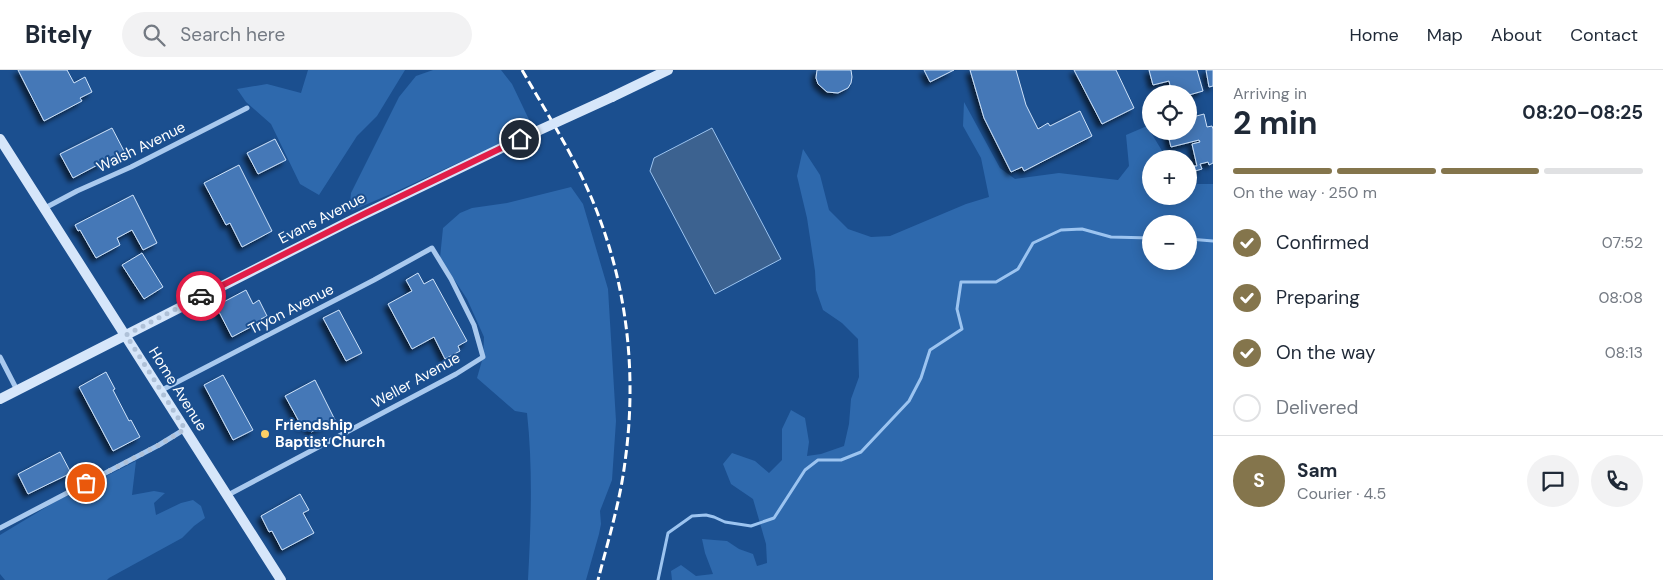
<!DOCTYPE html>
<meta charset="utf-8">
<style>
body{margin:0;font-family:"DM Sans",sans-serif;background:#f2f2f3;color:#1f2937;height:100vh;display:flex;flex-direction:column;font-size:19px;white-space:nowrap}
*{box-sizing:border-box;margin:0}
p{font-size:16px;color:#747a83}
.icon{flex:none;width:28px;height:28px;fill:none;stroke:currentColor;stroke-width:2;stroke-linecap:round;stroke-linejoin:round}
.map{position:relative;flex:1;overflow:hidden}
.side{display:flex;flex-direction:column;background:#fff;width:450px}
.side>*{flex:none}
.tools{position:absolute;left:1142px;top:15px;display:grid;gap:10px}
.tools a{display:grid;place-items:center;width:55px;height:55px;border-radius:50%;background:#fff;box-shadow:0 2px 12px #0003;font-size:25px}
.pin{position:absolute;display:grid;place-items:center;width:42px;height:42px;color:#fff;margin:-21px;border:2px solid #fff;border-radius:50%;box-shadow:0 1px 5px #0007}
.courier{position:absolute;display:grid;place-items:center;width:50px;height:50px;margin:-25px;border:4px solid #e11d48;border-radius:50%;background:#fff;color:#222;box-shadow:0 1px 6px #0007}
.overview em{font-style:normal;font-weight:700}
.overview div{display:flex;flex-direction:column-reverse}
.overview{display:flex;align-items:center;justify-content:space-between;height:85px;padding:0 20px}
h1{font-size:32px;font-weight:700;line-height:38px}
.bar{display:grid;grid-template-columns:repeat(4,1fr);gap:8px 5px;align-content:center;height:60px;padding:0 20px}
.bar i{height:6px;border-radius:4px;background:#e0e1e3}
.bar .on{background:#84754c}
.bar p{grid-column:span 4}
.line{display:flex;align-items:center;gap:12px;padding:0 20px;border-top:1px solid #e0e1e3}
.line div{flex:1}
.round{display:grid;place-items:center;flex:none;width:52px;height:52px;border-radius:26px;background:#f2f2f3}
ol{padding:0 20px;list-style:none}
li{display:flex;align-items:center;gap:15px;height:55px}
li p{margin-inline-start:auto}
li .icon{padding:5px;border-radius:50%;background:#84754c;color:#fff;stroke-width:4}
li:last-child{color:#747a83}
li i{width:28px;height:28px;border:2px solid #e0e1e3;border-radius:50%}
header{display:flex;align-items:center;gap:30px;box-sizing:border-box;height:70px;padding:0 25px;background:#fff;border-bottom:1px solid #e0e1e3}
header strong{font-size:24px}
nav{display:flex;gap:28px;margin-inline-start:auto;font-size:18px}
.search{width:350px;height:45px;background:#f2f2f3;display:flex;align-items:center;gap:12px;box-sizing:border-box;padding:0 18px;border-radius:28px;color:#747a83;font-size:19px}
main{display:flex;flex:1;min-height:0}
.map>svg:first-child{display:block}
.green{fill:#2e69ad;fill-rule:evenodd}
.water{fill:#3c6290;stroke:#9cc4f0}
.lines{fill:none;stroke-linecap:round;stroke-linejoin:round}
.stream{stroke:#9cc4f0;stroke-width:3}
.building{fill:#4478b7;stroke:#cfe3fa;filter:url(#shadow)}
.street{stroke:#a9c9ee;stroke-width:5}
.secondary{stroke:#d6e6fa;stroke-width:10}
.rail{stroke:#fff;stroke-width:3;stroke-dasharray:9 4;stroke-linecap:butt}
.secondary-bridge{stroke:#d6e6fa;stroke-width:10}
.done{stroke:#afc1d8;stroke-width:5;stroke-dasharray:0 9}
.route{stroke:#e11d48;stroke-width:6}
.poi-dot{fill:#ffd166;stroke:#1b4f8f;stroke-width:2}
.labels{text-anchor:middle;stroke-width:4;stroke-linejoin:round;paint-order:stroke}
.street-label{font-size:15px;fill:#fff;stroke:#1b4f8f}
.poi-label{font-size:15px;font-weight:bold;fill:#fff;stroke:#1b4f8f;text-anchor:start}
</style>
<header>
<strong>Bitely</strong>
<div class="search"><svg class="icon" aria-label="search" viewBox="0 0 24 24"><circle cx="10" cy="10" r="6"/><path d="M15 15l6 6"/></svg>Search here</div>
<nav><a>Home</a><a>Map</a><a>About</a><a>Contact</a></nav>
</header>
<main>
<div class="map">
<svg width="1213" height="510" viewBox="0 0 1213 510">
<defs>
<filter id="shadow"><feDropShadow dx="-4" dy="4" stdDeviation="2.5" flood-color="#0009"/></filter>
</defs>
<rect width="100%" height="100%" fill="#1b4f8f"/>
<path class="green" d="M308 0H405L377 46 357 66 319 125 300 114 271 54 246 32 237 19 267 14 301 23Z
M433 0H501L512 14 533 58 393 123 351 141 350 133 351 123 399 27 416 6Z
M964 32 1000 98 1015 109 1059 103 1118 110 1129 96 1126 65 1147 56 1167 89H1151V126H1189V114H1213V510H672L671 501 681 495 696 506 713 504 705 483 702 469 727 471 739 479 753 484 757 496 767 493 766 474 753 429 731 414 723 394 732 383 755 391 769 403 782 390V359L791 340 805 348 809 372 807 386 821 384 844 376 849 354 851 329 859 307 858 269 842 253 823 240 816 220 815 201 807 148 797 106 803 79 820 105 829 140 848 159 871 167 890 166 966 134 989 127 981 88 963 56ZM1151 154H1189V191H1151Z
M571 117 583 134 608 219 616 351 612 410 600 441 601 454 599 464 586 510H528C531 454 533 398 527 343L515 341 477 308 483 287 484 267 467 229 440 188 443 158 460 143 472 138 507 133Z
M136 391 132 425 154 421 165 423 154 433 156 445 181 433 193 430 201 436 205 448 194 456 182 468 109 508 107 510H5L0 504V465L53 433Z"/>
<path class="water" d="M712 58 781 189 715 224 650 101 654 88Z"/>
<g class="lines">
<path class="stream" d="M1189 169 1213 171
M658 510 668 463 692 446 706 445 714 447 725 452 751 456 774 448 805 400 818 390H841L861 382 909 331 921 308 930 280 962 259 957 239 961 212H996L1018 199 1033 173 1061 160 1082 159 1111 167 1151 168"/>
</g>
<path class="building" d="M18 0H67L74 13 85 7 92 22 80 28 82 31 44 51Z
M817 0H851L852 7 851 13 848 18 838 23 827 22 818 14 816 8Z
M924 0H954L930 12Z
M970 0H1016L1026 35 1038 59 1048 53 1050 56 1080 41 1092 66 1024 101 1022 97 1011 102 984 48Z
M1074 0H1116L1134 38 1102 54Z
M1149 0H1197L1203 21 1189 25 1186 21 1172 24 1169 11 1153 15Z
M1206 0H1213V16L1209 17Z
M1204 44 1207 57 1212 56 1213 59V93L1209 95 1208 92 1200 94 1202 99 1195 101 1194 96H1197L1192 74 1200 72 1199 70 1171 77 1167 61H1189V48Z
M112 58 124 81 73 108 60 84Z
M275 69 286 90 258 104 247 83Z
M239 95 272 161 242 177 230 153 226 155 204 113Z
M133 125 157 173 143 180 132 160 117 168 120 175 96 188 80 160 78 161 75 155Z
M142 183 163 217 144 229 122 195Z
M418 203 424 214 433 209 467 271 458 276 460 281 445 289 434 267 412 279 388 234 412 221 406 210Z
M246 220 253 234 259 230 267 246 261 249 262 251 232 267 216 236Z
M339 240 362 283 346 291 323 248Z
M106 302 115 319 113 320 129 351 131 350 140 367 113 381 79 317Z
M223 305 253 360 233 370 204 315Z
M315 310 335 350 311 362 307 354 302 357 285 326Z
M60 382 71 403 28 424 18 404Z
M300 424 309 440 303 443 314 463 282 480 272 461 269 462 261 446Z"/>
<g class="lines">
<path class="street" d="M45 138 77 121 131 97 247 38
M0 287 17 320
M160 321 374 210 432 178 451 209 474 255 483 287 456 304 228 425
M0 458 159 375 185 359"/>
<path class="secondary" d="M612 27 668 0
M0 69 281 510
M0 329 348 152 520 69"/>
<path class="rail" d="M522 0C541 33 561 65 578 99 624 190 639 291 625 392 620 432 608 471 598 510"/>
<path class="secondary-bridge" d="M520 69 612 27"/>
</g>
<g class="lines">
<path class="done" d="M86 413 159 375 185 359 126 265 201 226"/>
<path class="route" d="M201 226 364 144 520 69"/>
</g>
<circle class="poi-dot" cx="265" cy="364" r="5"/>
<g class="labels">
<g class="street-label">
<text transform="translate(141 77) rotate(-26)" y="5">Walsh Avenue</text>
<text transform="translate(322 148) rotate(-27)" y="5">Evans Avenue</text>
<text transform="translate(291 239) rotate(-27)" y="5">Tryon Avenue</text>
<text transform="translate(416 310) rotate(-29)" y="5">Weller Avenue</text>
<text transform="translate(178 319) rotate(58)" y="5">Home Avenue</text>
</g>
<g class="poi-label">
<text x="275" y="360">Friendship<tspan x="275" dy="17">Baptist Church</tspan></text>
</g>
</g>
</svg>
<div class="tools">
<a><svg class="icon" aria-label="locate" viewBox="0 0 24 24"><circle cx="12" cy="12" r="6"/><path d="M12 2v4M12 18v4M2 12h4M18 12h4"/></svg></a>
<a>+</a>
<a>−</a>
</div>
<div class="pin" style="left:86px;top:413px;background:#ea580c"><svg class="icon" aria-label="bag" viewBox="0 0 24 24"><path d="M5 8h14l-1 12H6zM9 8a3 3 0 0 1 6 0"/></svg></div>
<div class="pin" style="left:520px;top:69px;background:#1f2937"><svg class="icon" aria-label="home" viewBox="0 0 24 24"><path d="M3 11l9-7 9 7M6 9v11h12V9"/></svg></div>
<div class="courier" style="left:201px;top:226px"><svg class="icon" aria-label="car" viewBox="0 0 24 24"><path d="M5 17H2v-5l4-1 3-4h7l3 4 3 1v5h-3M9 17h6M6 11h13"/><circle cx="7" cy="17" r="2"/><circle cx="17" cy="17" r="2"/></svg></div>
</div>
<section class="side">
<div class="overview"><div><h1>2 min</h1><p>Arriving in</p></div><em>08:20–08:25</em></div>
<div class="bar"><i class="on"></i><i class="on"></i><i class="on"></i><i></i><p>On the way · 250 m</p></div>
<ol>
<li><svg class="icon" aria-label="check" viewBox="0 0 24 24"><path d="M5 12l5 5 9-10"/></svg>Confirmed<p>07:52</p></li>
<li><svg class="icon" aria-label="check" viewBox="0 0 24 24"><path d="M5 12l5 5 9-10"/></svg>Preparing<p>08:08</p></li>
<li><svg class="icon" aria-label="check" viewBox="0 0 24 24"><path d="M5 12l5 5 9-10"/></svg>On the way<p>08:13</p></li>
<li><i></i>Delivered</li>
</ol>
<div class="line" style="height:90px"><b class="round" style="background:#84754c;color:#fff">S</b><div><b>Sam</b><p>Courier · 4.5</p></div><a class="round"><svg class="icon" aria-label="chat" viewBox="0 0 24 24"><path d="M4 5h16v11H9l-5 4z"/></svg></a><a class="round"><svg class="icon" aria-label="phone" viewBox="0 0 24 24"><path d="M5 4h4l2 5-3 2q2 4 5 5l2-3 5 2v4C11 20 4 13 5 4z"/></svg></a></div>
</section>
</main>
